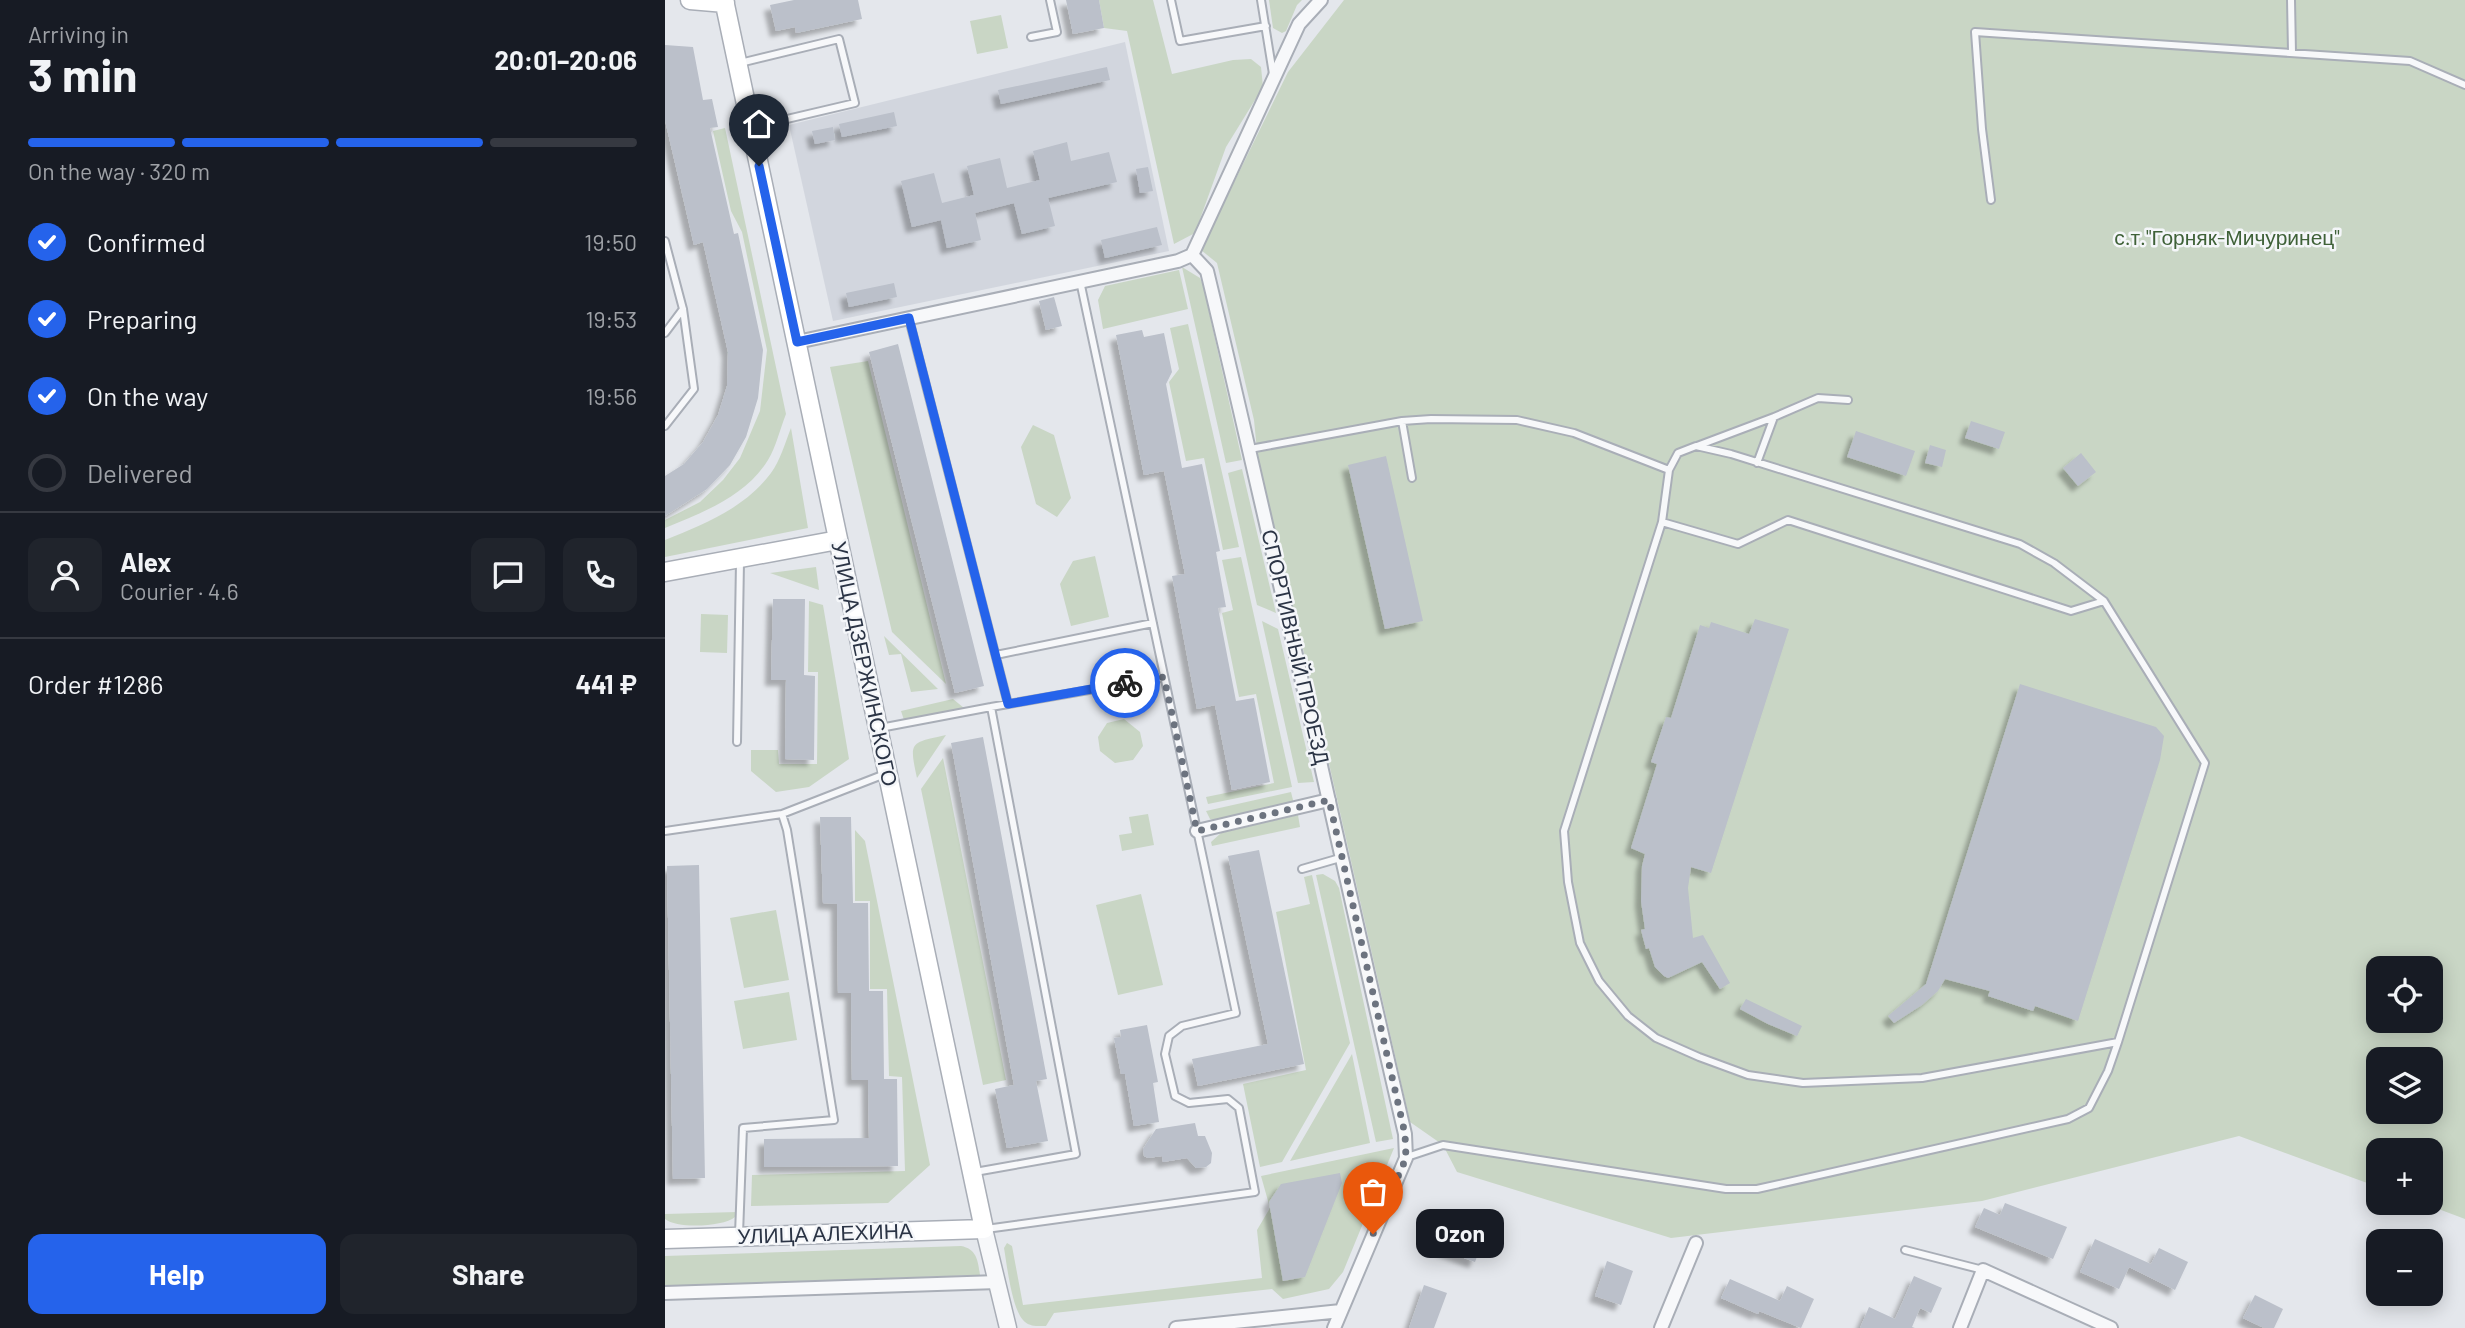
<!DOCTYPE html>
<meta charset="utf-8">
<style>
body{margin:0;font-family:Barlow,sans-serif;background:#20242c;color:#f1f3f6;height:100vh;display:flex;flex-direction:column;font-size:26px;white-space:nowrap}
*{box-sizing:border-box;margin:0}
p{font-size:23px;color:#9ea1a6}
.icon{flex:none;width:38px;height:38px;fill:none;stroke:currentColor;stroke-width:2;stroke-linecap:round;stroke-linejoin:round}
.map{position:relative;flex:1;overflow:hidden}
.sheet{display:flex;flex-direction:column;background:#171b24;width:665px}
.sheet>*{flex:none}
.fabs{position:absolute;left:1701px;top:956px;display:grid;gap:14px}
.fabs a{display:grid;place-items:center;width:77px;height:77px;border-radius:14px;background:#171b24;box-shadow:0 4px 18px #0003;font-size:35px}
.pin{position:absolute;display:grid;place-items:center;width:60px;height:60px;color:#fff;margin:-72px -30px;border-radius:50% 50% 50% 0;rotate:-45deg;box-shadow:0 0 7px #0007}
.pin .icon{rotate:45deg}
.courier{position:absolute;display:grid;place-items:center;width:70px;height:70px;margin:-35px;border:5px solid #2563eb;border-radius:50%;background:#fff;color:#222;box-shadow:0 2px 9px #0007}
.bubble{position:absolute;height:49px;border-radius:14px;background:#171b24;box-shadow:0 4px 18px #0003;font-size:23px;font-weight:700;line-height:49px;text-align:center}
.headline em{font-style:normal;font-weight:700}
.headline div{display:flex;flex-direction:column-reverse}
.headline{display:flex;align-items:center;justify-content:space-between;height:119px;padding:0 28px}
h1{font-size:46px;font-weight:700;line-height:52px}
.bar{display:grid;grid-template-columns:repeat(4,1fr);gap:10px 7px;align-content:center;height:84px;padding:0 28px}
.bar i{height:9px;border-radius:5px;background:#363941}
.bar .on{background:#2563eb}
.bar p{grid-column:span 4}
.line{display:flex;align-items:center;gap:18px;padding:0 28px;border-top:2px solid #363941}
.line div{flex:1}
.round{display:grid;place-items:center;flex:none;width:74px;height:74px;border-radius:14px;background:#20242c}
ol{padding:0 28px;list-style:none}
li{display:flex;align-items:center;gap:21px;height:77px}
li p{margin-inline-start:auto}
li .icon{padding:7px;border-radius:50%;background:#2563eb;color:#fff;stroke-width:4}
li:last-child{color:#9ea1a6}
li i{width:38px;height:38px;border:4px solid #363941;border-radius:50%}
.button{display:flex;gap:14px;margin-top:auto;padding:14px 28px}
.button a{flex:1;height:80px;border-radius:14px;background:#2563eb;color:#fff;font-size:28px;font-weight:700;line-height:80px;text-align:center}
.button a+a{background:#20242c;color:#f1f3f6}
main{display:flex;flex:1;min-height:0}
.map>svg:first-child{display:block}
.built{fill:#d2d6de}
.green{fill:#c9d6c5;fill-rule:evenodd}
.building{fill:#bbc0ca;filter:url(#shadow)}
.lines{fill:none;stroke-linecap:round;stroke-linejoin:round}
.service-casing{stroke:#a9aeb7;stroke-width:10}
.minor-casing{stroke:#a9aeb7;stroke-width:16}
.tertiary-casing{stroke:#a9aeb7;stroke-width:19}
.secondary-casing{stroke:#a9aeb7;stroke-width:21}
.service{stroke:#f7f8fa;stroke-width:6}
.minor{stroke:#f7f8fa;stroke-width:12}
.tertiary{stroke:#f7f8fa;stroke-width:16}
.secondary{stroke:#fff;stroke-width:18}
.done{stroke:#6c737f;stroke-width:7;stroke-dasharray:0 12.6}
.route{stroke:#2563eb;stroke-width:9}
.labels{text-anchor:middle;stroke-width:5;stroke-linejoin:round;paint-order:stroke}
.park-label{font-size:21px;fill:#3f6138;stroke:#f4f6f9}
.street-label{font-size:21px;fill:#2b3445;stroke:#f4f6f9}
</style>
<main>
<section class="sheet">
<div class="headline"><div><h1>3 min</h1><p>Arriving in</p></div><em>20:01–20:06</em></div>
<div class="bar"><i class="on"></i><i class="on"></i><i class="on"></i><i></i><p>On the way · 320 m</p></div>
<ol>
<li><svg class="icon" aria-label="check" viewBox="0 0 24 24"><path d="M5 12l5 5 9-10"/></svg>Confirmed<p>19:50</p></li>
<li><svg class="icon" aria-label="check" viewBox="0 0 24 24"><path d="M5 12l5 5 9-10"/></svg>Preparing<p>19:53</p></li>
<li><svg class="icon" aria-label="check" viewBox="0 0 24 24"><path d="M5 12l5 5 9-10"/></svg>On the way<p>19:56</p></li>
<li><i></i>Delivered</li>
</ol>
<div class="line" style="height:126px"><a class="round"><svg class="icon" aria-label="person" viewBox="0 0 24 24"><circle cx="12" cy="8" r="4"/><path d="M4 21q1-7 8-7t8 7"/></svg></a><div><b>Alex</b><p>Courier · 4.6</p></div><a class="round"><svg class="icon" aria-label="chat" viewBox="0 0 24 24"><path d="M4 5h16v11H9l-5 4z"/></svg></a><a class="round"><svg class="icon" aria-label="phone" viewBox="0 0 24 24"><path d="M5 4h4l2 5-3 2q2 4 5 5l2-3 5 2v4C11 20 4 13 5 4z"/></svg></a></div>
<div class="line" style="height:91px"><div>Order #1286</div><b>441 ₽</b></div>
<div class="button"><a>Help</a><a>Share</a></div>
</section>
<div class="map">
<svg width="1800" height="1328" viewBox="0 0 1800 1328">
<defs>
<filter id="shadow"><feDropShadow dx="-6" dy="6" stdDeviation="2" flood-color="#0004"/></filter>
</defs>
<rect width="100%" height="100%" fill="#e4e7ec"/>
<path class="built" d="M460 42 504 251 168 321 124 125Z"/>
<path class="green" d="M434 0H488L507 74 568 60 586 59 596 67 598 87 561 147 530 233 509 244 462 31 439 28Z
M604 0H637L632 5 621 31 617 33 608 28Z
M679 0H1800V1219L1755 1202H1766V1150H1713V1187L1574 1136 1317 1201 1006 1238 792 1172 778 1145 745 1122 635 635 628 612 594 471 589 420 552 263 536 250 623 72ZM1713 968H1766V1020H1713ZM1713 1059H1766V1111H1713Z
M336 15 343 48 312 54 305 21Z
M60 128 121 414C115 429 111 447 103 460 80 497 38 512 0 528V520L35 502 58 480 75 458 95 411 102 350 77 232 66 211 48 131Z
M517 267 535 278 538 285 577 460 561 463Z
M514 270 523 309 438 329 433 300 440 286Z
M523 324 574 547 558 550 539 458 521 461 504 382 514 369 505 328Z
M203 361 281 684 227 632 165 367Z
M368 425 389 435 406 498 392 517 371 504 356 447Z
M126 428 143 528 0 557V540C39 524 79 509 106 473 115 461 120 443 126 428Z
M577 469 611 613 592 605 563 473Z
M430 556 444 617 406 626 395 584 408 561Z
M576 557 627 787 543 804 541 797 609 783 591 694 574 697 557 613 568 610 557 560Z
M151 567 154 590 105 573Z
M144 601 158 605 184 759 144 787 111 792 86 771V750H113L114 764H152L153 672H143Z
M36 614 63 615 62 653 35 652Z
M597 621 613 629 649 782 633 783Z
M219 636 273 689 246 692 236 654 224 655Z
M288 699 299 708 239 720 236 711Z
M459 719 475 732 478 746 468 760 450 763 435 751 433 737 442 723Z
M281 735 252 778C244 741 245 743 281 735Z
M278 758 341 1080 318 1085 256 789Z
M626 792 629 804 554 822 545 819 541 811Z
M483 814 489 845 457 851 454 835 467 833 464 817Z
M633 815 635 827 547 846 546 842 556 833Z
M190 830 200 841 265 1165 223 1203 86 1206 87 1175 240 1171 237 1077 224 1076 222 989H205V901H190Z
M658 874 670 881 674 888 728 1139 711 1142 651 875Z
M647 875 685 1043 617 1162 595 1167 578 1084 641 1070 611 912 645 904 639 877Z
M476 894 498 985 453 995 431 905Z
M111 910 124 980 79 988 65 918Z
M124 992 132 1040 78 1049 69 1001Z
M687 1054 705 1143 625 1161Z
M729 1148 678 1272 664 1289 618 1299 607 1289 389 1313 381 1326C374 1326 366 1327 360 1322 347 1312 342 1265 339 1248L342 1243 347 1246 358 1305 597 1278 592 1230 605 1208 596 1176Z
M72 1212 70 1217C58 1227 12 1229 0 1219V1214Z
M296 1246C312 1249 313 1261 315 1275L0 1286V1256Z"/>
<path class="building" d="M129 0H193L197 19 131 33 130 27 111 31 105 5Z
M401 0H434L439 28 408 34Z
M0 45 28 47 38 100 47 99 53 127 45 128 69 234 73 233 98 350 93 398 81 437 65 465 42 489 0 516V476L19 464 38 442 53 415 62 386 63 352 38 242 29 245 0 120Z
M442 67 445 80 336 104 333 90Z
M229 112 232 126 177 137 174 124Z
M168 127 170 140 150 144 147 131Z
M402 142 406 161 444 152 452 182 383 198 390 226 357 234 349 203 310 213 316 240 282 248 276 220 247 227 236 181 269 173 277 203 309 195 302 166 335 158 342 188 375 180 368 151Z
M483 167 488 191 475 193 471 169Z
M492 227 497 245 440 258 436 240Z
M229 283 232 297 184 307 181 293Z
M389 297 397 326 381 330 374 301Z
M477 330 479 337 499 333 507 372 501 384 517 468 537 464 555 551 551 552 561 607 553 608 571 701 589 698 605 782 567 790 550 705 532 709 507 576 520 574 499 471 479 475 451 335Z
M233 344 319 686 290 693 204 352Z
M1306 421 1340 432 1334 449 1300 438Z
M1191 431 1250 451 1241 476 1182 457Z
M1265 445 1281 450 1277 467 1260 463Z
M1416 453 1431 472 1413 486 1398 468Z
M721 456 758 621 720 629 683 465Z
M108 599H140L139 675 150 676 149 760 120 759 121 680H106Z
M1090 619 1124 629 1046 873 1026 867 1023 888 1028 938 1038 935 1065 983 1055 989 1037 962 1003 978 999 976 990 967 984 948 981 949 976 930 980 929 976 901 977 866 980 854 966 848 992 764 986 762 1001 717 1006 718 1035 625 1044 628 1046 622 1084 634Z
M1355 684 1491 727 1499 736 1495 760 1413 1021 1370 1006 1368 1011 1323 996 1325 991 1280 979 1273 991 1257 1005 1229 1023 1223 1016 1261 984Z
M318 737 382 1079 371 1081 383 1141 342 1148 330 1089 349 1085 286 743Z
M155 817H186L188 903H203L204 991H218L219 1079H232L233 1166 99 1167V1139L204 1138 203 1080H187L186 993H173L172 904 158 903Z
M594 850 639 1064 533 1086 527 1059 603 1044 563 856Z
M34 865 40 1178 8 1179 2 866Z
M1081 999 1137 1026 1132 1036 1103 1024 1075 1009Z
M482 1025 493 1082 488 1083 494 1122 469 1126 460 1074H456L449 1038 456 1037 455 1030Z
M530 1123 533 1136H540L547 1153 546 1163 541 1167 531 1168 522 1158 498 1162 497 1156 483 1158 479 1156 478 1149 491 1129Z
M675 1173 677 1183 640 1277 618 1281 604 1202 616 1184Z
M1340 1203 1402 1227 1388 1259 1310 1227 1319 1208 1335 1215Z
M788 1220 821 1232 810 1262 777 1250Z
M1430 1239 1486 1264 1494 1248 1523 1262 1510 1290 1464 1267 1454 1289 1415 1272Z
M942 1261 968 1271 956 1305 930 1296Z
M1249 1276 1277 1288 1266 1313 1255 1308 1247 1327 1250 1328H1195L1204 1307 1230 1319Z
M1065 1279 1115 1301 1122 1286 1149 1299 1136 1328 1094 1311 1093 1314 1056 1298Z
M759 1285 782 1293 769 1328H744Z
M1590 1295 1618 1309 1609 1328H1599L1578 1318Z"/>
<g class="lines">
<g class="service-casing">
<path id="service" d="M506 0 515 41 601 26
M596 0 608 74
M1626 0 1627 52
M366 37 392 32 385 0
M75 63 174 39 190 103 88 127
M1326 200 1317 129 1310 32 1745 61 1800 85
M0 241 18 309 29 389 0 426
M244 319 343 704
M0 333 18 309
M737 421 747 478
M1032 446 1109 417
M585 449 737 421 766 419 852 420 909 433 1004 470
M1092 463 1109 417 1153 398 1183 400
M997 522 1073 544 1123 520 1406 611 1439 601
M331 655 488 623
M215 728 326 707
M72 742 75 562
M0 831 117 814 220 774
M637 869 675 858
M742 1157 778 1145 1061 1189H1092L1403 1119 1424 1108 1443 1071 1453 1042 1257 1078 1138 1083 1083 1075 1034 1057 991 1038 963 1016 934 981 915 943 903 882 899 831 997 522 1004 470 1013 453 1031 446 1066 454 1355 544 1389 563 1439 601 1540 763 1453 1042
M310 1172 411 1154 326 707 499 677
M321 1229 590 1192 574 1108 563 1099 524 1103 510 1096 500 1054 504 1036 517 1026 571 1013 415 281
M74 1234 78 1128 169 1120 122 830 117 814
M1240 1250 1318 1270"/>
</g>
<g class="minor-casing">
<path id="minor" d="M527 255 634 24 656 0
M132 342 513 261 527 255 542 271C611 558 673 847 740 1134L741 1158 669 1328
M532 831 664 800
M0 1293 333 1282
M511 1328 676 1311
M996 1328 1031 1243
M1295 1328 1318 1270 1446 1328"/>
</g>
<g class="tertiary-casing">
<path id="tertiary" d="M319 1229 343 1328"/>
</g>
<g class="secondary-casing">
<path id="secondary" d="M25 0 60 3
M0 572 173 540
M0 1239 319 1229 59 0"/>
</g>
<use href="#service" class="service"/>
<use href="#minor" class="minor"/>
<use href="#tertiary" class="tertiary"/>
<use href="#secondary" class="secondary"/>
</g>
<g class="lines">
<path class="done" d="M460 683 499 677 532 831 664 800 740 1134 741 1158 708 1234"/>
<path class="route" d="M94 166 132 342 244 318 343 704 460 683"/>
</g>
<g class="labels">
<g class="park-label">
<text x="1562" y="245">с.т."Горняк-Мичуринец"</text>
</g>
<g class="street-label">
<text transform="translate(630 647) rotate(77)" y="7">СПОРТИВНЫЙ ПРОЕЗД</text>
<text transform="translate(199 664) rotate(78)" y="7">УЛИЦА ДЗЕРЖИНСКОГО</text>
<text transform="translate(160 1234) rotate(-2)" y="7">УЛИЦА АЛЕХИНА</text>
</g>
</g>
</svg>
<div class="fabs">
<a><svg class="icon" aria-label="locate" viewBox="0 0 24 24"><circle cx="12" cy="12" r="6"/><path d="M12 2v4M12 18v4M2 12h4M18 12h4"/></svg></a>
<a><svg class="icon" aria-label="layers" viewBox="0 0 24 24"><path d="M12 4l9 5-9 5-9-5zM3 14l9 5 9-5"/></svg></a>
<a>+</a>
<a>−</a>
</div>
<div class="pin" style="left:708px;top:1234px;background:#ea580c"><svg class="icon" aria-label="bag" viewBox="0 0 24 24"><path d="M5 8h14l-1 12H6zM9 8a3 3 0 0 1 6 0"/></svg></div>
<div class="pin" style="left:94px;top:166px;background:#1f2937"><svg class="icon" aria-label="home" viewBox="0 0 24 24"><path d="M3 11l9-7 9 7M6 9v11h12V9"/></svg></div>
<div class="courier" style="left:460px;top:683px"><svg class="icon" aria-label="bike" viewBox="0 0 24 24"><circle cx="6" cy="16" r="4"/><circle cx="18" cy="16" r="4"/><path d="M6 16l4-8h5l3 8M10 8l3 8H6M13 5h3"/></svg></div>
<div class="bubble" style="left:751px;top:1209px;width:88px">Ozon</div>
</div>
</main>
